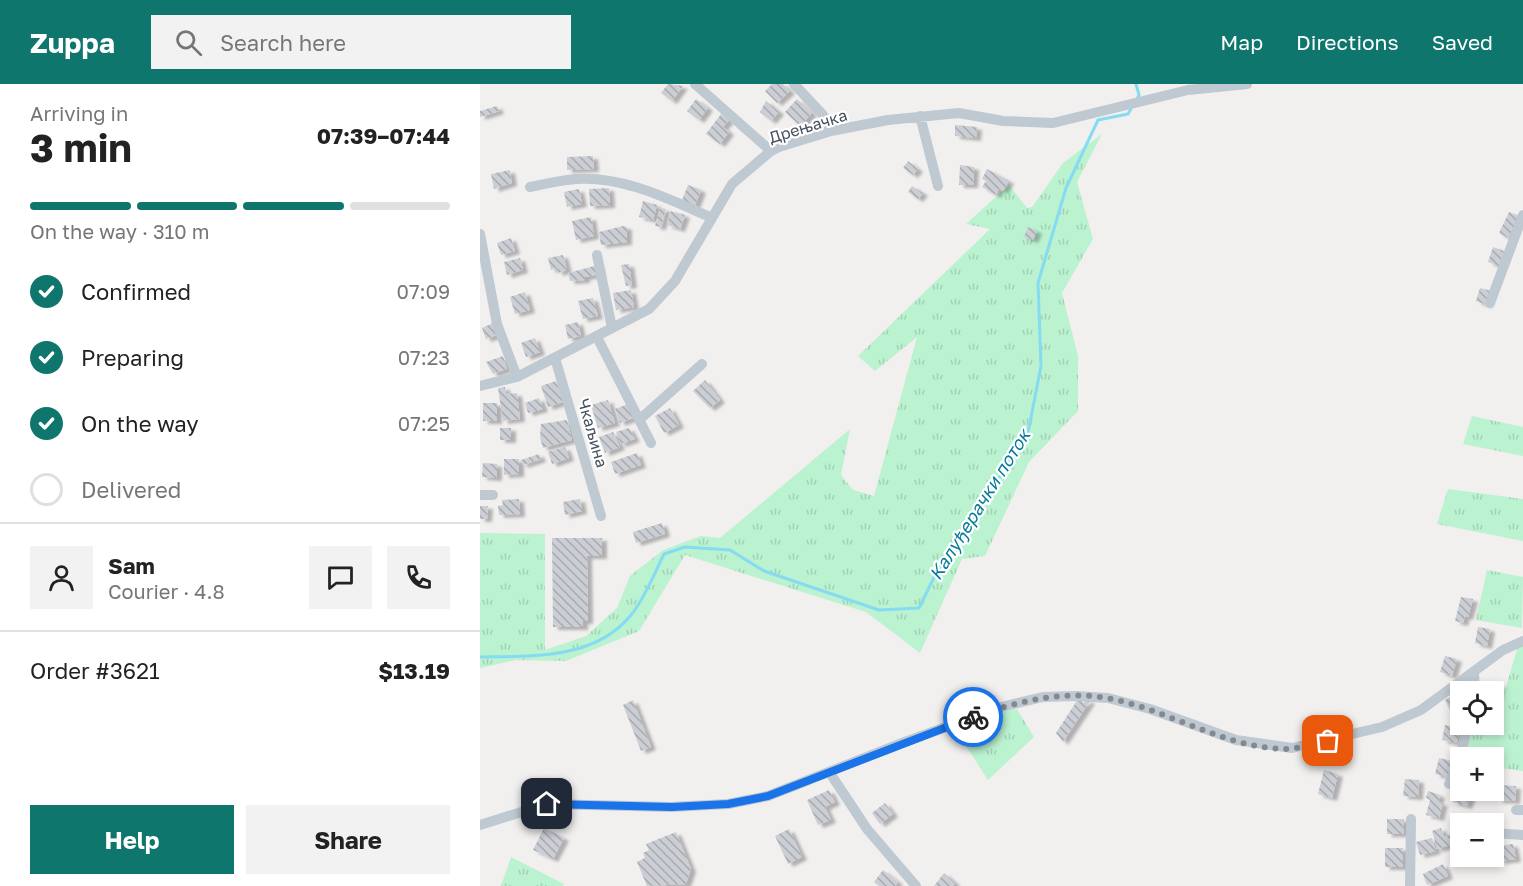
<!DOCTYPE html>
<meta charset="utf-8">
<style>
body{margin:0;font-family:"Golos Text",sans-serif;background:#f2f2f2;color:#222;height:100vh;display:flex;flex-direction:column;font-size:22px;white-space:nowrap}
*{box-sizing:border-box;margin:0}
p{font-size:20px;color:#767676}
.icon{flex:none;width:33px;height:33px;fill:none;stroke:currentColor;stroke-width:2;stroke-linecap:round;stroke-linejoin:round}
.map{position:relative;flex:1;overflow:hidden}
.side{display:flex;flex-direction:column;background:#fff;width:480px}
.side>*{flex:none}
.tools{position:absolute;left:970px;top:597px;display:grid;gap:12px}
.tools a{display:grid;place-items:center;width:54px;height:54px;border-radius:0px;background:#fff;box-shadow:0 3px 9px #0003;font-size:30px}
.pin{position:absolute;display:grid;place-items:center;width:51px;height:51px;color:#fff;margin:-26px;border-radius:12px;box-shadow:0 3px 9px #0006}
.courier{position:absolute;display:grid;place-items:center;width:60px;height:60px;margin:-30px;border:4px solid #1a73e8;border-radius:50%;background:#fff;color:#222;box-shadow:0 2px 8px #0007}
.overview em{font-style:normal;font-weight:700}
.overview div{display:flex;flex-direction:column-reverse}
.overview{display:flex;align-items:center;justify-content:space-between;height:102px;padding:0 30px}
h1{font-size:39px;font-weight:700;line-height:45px}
.bar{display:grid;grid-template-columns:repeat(4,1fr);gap:9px 6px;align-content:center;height:72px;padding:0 30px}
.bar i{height:8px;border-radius:4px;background:#e0e0e0}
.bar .selected{background:#0f766e}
.bar p{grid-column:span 4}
.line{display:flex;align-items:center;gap:15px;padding:0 30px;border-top:2px solid #e0e0e0}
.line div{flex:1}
.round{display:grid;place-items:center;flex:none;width:63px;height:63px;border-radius:0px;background:#f2f2f2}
ol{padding:0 30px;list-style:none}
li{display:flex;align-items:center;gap:18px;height:66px}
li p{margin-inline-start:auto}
li .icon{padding:6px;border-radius:50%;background:#0f766e;color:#fff;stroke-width:4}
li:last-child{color:#767676}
li i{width:33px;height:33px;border:3px solid #e0e0e0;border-radius:50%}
.primary-button{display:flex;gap:12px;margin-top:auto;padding:12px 30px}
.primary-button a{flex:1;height:69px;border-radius:0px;background:#0f766e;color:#fff;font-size:24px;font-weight:700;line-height:69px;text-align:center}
.primary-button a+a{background:#f2f2f2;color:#222}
header{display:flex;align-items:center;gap:36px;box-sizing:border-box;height:84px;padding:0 30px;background:#0f766e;color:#fff}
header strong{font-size:28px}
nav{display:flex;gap:33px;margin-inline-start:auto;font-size:21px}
.search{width:420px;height:54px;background:#f2f2f2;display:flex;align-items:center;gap:15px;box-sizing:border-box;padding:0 21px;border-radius:0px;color:#767676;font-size:22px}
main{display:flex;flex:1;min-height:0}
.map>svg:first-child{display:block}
.grass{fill:url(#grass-tufts)}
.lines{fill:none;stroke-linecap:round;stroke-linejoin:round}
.stream{stroke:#85dbf2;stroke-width:3}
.building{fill:url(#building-back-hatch);filter:url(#shadow)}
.minor{stroke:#bfc9d2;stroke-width:10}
.done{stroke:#828991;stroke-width:6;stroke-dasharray:0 10.8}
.route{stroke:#1a73e8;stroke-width:8}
.labels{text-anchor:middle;stroke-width:4.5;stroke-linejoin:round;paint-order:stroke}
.street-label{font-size:16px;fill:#46525e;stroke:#fff}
.water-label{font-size:18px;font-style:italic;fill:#057b9b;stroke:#fff}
</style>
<header>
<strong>Zuppa</strong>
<div class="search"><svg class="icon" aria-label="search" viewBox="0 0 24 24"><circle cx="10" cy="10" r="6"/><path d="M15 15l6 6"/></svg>Search here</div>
<nav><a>Map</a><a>Directions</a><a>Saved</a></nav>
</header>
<main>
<section class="side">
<div class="overview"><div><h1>3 min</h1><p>Arriving in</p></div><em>07:39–07:44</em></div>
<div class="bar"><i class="selected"></i><i class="selected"></i><i class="selected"></i><i></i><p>On the way · 310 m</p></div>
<ol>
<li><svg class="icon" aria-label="check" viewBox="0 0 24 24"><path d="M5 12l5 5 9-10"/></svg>Confirmed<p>07:09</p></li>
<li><svg class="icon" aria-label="check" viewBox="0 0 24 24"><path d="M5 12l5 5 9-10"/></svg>Preparing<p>07:23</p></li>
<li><svg class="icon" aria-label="check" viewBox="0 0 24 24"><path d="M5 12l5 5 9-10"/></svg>On the way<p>07:25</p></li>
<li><i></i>Delivered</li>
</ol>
<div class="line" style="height:108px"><a class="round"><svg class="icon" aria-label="person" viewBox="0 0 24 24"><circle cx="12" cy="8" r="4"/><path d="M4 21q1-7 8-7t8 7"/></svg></a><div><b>Sam</b><p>Courier · 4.8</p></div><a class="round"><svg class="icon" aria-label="chat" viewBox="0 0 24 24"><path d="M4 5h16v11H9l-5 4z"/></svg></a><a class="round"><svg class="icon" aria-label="phone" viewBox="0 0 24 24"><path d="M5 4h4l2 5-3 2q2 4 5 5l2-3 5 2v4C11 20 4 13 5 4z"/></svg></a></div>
<div class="line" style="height:78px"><div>Order #3621</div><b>$13.19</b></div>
<div class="primary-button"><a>Help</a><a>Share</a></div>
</section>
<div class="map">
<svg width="1043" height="802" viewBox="0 0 1043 802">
<defs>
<pattern id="grass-tufts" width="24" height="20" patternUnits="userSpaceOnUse" patternTransform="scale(1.5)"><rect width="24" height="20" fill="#bbf2d0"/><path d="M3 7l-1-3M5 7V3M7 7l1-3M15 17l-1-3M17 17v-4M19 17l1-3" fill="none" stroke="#a2d1b5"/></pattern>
<pattern id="building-back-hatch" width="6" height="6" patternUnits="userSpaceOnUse" patternTransform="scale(1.5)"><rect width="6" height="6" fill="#cbced4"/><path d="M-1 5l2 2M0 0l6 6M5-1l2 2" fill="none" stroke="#a7aaaf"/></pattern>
<filter id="shadow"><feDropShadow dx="5" dy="3" stdDeviation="1.5" flood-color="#0004"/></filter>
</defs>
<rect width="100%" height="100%" fill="#f2efef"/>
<path class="grass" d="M622 50 597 98 613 155 582 209 598 272V327L549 378 505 472 482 475 440 569 386 528 205 471 159 547 86 577 36 576 0 584V449L65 450V566L106 552 137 524 150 492 183 466 221 452 240 454 370 345 361 391 373 406 394 412 437 253 395 287 378 272 510 145 486 140 529 101 547 124 552 123 583 79Z
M992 332 1043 343V372L983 360Z
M968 405 1043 415V457L957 440Z
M1007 486 1043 493 1042 544 996 536Z
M1043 558V687L1014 683V674H981L988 641 1014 640V626H1019L1039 559Z
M537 625 554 653 508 696 475 645 520 628Z
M31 773 84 800 83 802H21Z"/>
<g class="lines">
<path class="stream" d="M656 0 659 11 657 15
M0 573C51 572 115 576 151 531 165 514 174 490 184 470L205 463 250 466 284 487 399 526 439 524 466 469 500 423 548 349 561 282 558 199 586 104 618 36 648 30 652 23"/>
</g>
<path class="building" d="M188 0 203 2 192 17 181 9Z
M292 0H303L310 7 297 19 285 7Z
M216 15 228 24 219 36 207 27Z
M317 15 332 29 320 42 305 28Z
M286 17 299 28 291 37 280 28Z
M17 22 19 27 0 33V27Z
M241 30 249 36 243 43 249 48 240 60 226 50Z
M475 41 497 43 496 54 475 52Z
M113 72 114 85 87 86V73Z
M428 77 438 85 433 91 423 84Z
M480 81 494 83 493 101H479Z
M507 85 529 97 523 107 519 105 516 111 502 103 506 97 502 95Z
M30 86 32 99 14 105 11 90Z
M208 101 221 106 215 122 202 116Z
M432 102 443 109 438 115 428 108Z
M129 104 130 121 110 122 109 105Z
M99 105 102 120 87 123 84 108Z
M163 117 177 121 173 136 159 133Z
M180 124 186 125 181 143 175 142Z
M191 127 205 131 200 145 187 141Z
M1029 128 1039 132 1028 154 1019 149Z
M111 133 114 152 96 156 92 137Z
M143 142 147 143V158L121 161 119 148Z
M548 143 557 147 553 156 544 153Z
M31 154 35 167 21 171 17 159Z
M1013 163 1024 167 1019 182 1008 178Z
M83 171 87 186 78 189 77 184 71 186 68 174Z
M40 174 43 186 27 191 24 178Z
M149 180 152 201 146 202 141 181Z
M118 181 120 190 105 193V196L90 197 88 189Z
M1000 204 1011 207 1007 221 996 217Z
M151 206 154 223 136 226 133 209Z
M45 208 50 226 35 230 30 213Z
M113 214 118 232 103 235 98 217Z
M98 238 101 252 88 255 85 241Z
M13 239 17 251 6 255 2 244Z
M55 254 60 268 46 273 41 259Z
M23 272 27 285 13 290 6 278Z
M225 296 240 316 230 324 213 307Z
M76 297 83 318 68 323 61 302Z
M25 303 26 310 37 309 40 335 23 337 18 304Z
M59 314 63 325 48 329 45 319Z
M128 316 135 339 118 344 111 321Z
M3 319H17V337H3Z
M148 320 153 334 140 339 135 325Z
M190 324 199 341 184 349 175 332Z
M87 336 92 356 63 364 60 353 61 340Z
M20 344H31V356H20Z
M149 344 155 355 141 360 136 348Z
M133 348 140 363 125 369 119 353Z
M85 363 89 374 72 380 68 368Z
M157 369 161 381 135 390 131 378Z
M59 370 61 375 43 381 41 376Z
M24 375H39V390L24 391Z
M3 379 17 380V394L2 393Z
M39 415 40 430 19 431 18 422 23 421 22 416Z
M100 415 102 427 85 431 83 418Z
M0 422H8L7 435H0Z
M182 439 185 450 156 459 153 448Z
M72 454H122V472H107L108 537H103V543H73Z
M981 513 993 515 988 533 985 532 983 539 975 537Z
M998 543 1010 545 1007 562 995 559Z
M965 572 977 575 972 592 960 588Z
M1004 598 1020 601 1017 615H1014V608H1002Z
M979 608 981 621 970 626 965 616Z
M598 615 604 619 606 615 610 617 583 658 576 649Z
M153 616 171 663 161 667 143 621Z
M965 641 980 644 977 659 962 656Z
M959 674 972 677 968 693 955 690Z
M844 686 858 690 852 714 838 710Z
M925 695 939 696 938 713 923 712Z
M1019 701 1036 702 1035 717 1018 716Z
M349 706 355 718 345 723 351 736 338 741 327 716Z
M948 707 960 711 958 718 963 719 959 734 946 731 950 716 946 714Z
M976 707 991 711 987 722 973 718Z
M405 719 413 730 400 740 392 729Z
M907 735H924V750H907Z
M64 744 84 754 73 775 53 766Z
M961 744 964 753 980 746 981 758 957 765 952 747Z
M309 745 322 773 308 780 295 752Z
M196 748 211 785 206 800 167 802 157 778 165 774 163 769 169 766 166 760Z
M952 754 956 767 940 771 936 758Z
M1033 760 1036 775 1020 777 1017 762Z
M905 764H923V783H905Z
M963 780 968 792 947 801 943 790Z
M403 786 418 798 415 802H399L394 798Z
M464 789 475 799 473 802H454Z"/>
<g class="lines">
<path class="minor" d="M215 0 291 67
M314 0 343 31 351 47
M440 32 458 102
M50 103C65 100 81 96 96 95 144 92 188 115 230 133
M0 150 17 240 37 293
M117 171 132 244
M1010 219 1043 131
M117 253 171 359
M75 274 121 432
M0 302 37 293 169 225 195 197 252 100 291 67 299 63 351 47 408 36 479 29 523 37 573 39 708 6 767 0
M159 336 222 280
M0 411H13
M994 589 995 608
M350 689 387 745 436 802
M969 700 979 678 988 640
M1036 726H1043
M0 741 67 720 191 723 248 720 288 712 422 659 521 623 563 613 597 612 628 614 670 625 756 656 812 664 902 643 941 626 1023 566 1043 557
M1014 749 1043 751
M930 802 931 735"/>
</g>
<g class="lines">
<path class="done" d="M493 633C536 618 582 606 627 614 687 625 742 663 803 665 818 665 833 660 848 657"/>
<path class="route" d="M67 720 192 723 248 720 288 712 493 633"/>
</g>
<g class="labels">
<g class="street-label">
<text transform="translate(328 42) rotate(-17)" y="6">Дрењачка</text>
<text transform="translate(113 349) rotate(74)" y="6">Чкаљина</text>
</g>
<g class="water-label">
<text transform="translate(500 421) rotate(-58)" y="6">Калуђерачки поток</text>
</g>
</g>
</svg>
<div class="tools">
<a><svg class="icon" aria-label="locate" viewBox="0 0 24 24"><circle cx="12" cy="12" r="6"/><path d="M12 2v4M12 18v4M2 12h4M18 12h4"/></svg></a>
<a>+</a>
<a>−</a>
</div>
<div class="pin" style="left:848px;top:657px;background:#ea580c"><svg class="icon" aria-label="bag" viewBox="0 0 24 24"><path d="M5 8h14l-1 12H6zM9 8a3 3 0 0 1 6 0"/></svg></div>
<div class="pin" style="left:67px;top:720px;background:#1f2937"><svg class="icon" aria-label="home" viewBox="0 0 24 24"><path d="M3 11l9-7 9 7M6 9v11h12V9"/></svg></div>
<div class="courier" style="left:493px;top:633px"><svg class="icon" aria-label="bike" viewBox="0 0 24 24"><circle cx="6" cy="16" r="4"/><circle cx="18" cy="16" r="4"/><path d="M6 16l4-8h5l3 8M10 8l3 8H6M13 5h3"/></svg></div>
</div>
</main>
